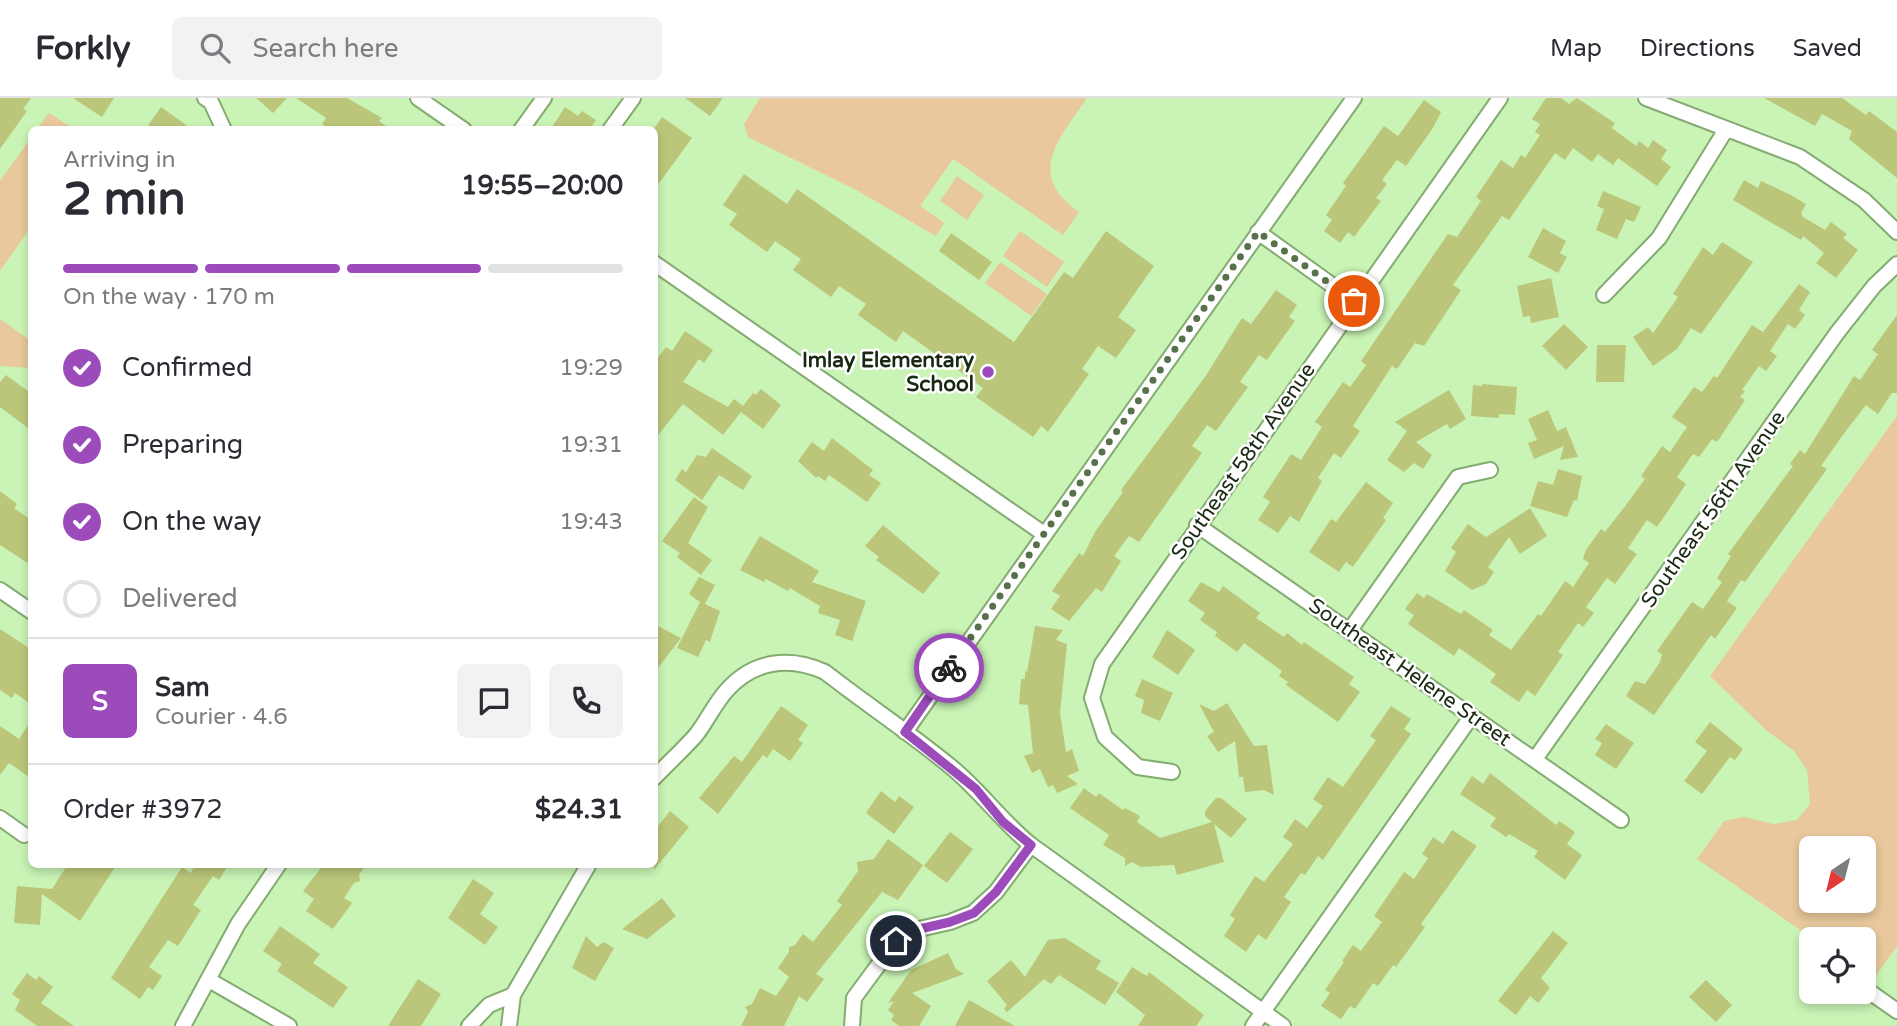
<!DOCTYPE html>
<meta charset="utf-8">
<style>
body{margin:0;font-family:"Varela Round",sans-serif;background:#f2f2f3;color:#2b2b33;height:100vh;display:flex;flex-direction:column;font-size:26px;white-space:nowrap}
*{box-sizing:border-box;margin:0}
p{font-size:23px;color:#7c7c81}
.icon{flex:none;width:38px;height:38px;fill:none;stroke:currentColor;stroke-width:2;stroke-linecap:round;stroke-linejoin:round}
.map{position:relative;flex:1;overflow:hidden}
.details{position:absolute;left:28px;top:28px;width:630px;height:742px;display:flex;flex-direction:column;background:#fff;border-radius:10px;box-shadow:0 4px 10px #0003}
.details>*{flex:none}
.needle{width:46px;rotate:215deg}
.fabs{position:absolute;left:1799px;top:738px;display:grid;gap:14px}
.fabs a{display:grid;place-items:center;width:77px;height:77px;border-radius:10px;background:#fff;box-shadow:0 4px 10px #0003;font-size:35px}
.pin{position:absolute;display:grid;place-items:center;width:60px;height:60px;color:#fff;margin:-30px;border:4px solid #fff;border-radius:50%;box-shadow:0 2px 7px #0007}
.courier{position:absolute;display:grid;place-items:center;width:70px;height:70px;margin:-35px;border:5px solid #9c4bbb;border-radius:50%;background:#fff;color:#222;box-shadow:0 2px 9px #0007}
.headline em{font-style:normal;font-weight:800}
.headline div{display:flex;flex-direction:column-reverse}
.headline{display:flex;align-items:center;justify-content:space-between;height:119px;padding:0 35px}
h1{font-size:46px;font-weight:800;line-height:52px}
.bar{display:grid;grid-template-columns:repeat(4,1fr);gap:10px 7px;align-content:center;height:84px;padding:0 35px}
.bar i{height:9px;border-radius:5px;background:#e1e1e2}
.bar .on{background:#9c4bbb}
.bar p{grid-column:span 4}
.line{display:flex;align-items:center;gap:18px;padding:0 35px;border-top:2px solid #e1e1e2}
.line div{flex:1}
.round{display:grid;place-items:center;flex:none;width:74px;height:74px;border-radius:10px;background:#f2f2f3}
ol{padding:0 35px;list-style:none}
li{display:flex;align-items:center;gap:21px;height:77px}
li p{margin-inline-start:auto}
li .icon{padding:7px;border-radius:50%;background:#9c4bbb;color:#fff;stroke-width:4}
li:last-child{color:#7c7c81}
li i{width:38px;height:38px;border:4px solid #e1e1e2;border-radius:50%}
header{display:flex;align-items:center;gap:42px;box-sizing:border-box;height:98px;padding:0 35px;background:#fff;border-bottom:2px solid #e1e1e2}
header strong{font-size:33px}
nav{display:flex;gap:38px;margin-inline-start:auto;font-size:24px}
.search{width:490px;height:63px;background:#f2f2f3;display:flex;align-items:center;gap:18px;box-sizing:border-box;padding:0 24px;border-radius:10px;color:#7c7c81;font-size:26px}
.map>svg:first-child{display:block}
.green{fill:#e8c89c;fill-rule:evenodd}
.building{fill:#bbc67a}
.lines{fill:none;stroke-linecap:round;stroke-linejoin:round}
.minor-casing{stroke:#84ab71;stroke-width:18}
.minor{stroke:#fff;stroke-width:14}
.done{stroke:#57714b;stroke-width:7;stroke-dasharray:0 12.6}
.route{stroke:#9c4bbb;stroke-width:9}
.poi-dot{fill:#9c4bbb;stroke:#fff;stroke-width:2.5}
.labels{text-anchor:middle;stroke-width:5;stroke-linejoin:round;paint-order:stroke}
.poi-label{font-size:21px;font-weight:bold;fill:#1a2a12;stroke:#fff;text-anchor:end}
.street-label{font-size:21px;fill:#1a2a12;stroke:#fff}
</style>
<header>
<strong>Forkly</strong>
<div class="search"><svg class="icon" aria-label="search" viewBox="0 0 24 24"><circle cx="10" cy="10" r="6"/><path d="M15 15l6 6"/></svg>Search here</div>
<nav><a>Map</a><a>Directions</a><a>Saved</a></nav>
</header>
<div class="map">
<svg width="1897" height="928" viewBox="0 0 1897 928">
<rect width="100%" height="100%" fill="#c9f4b5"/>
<path class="green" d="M760 0H1087C1059 41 1025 76 1079 114L1063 137 953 61 920 108 944 125 936 138 858 93 748 39 744 26Z
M49 15 74 31H37Z
M31 40V129L0 173V83Z
M957 78 984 97 967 122 940 103Z
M1020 133 1064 164 1047 189 1003 158Z
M1000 164 1047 196 1031 218 985 185Z
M0 221 31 243V270L0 268Z
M1897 318V848L1873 882 1864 876V842H1815L1697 761 1724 723 1744 719 1774 726 1797 722 1810 706 1807 672 1794 653 1766 632 1710 578ZM1811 751H1864V803H1811Z"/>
<path class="building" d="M0 0H31L23 11 27 13 0 51Z
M73 0H114L102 19Z
M256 0H287L273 15Z
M296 0H347L382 20 379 23 392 32H330L322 26 326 20Z
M685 0H723L710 18Z
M1546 0H1561L1569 6 1577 0 1615 25 1612 30 1636 48 1639 43 1648 50 1653 42 1667 52 1661 61 1671 69 1657 88 1618 60 1613 67 1598 56 1592 64 1573 50 1565 62 1555 55 1509 122 1502 118 1453 187 1461 192 1424 248 1415 245 1397 271 1392 268 1353 328 1360 333 1341 360 1334 355 1318 380 1322 383 1299 424 1290 418 1278 435 1258 422 1270 404 1263 399 1291 356 1301 362 1322 329 1315 324 1343 284 1350 289 1366 267 1361 263 1448 136 1457 139 1481 103 1476 99 1501 62 1513 70 1521 57 1525 60 1540 37 1535 34 1540 26 1532 21Z
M1764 0H1842L1866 17 1869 13 1897 34V80L1849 41 1852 33 1822 16 1815 28Z
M1424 2 1441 14 1433 30 1406 68 1397 62 1382 82 1387 86 1376 100 1381 103 1354 139 1348 134 1340 145 1324 133 1332 122 1326 117 1346 88 1343 85 1384 28 1398 38Z
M161 9 193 32H145Z
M565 9 578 18 582 13 596 22 592 28 597 32H550Z
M662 19 692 40 654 92 653 32Z
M744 76 787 106 797 91 1014 244 1064 174 1073 180 1106 133 1154 168 1118 219 1136 232 1116 260 1098 248 1082 271 1089 276 1048 334 1041 328 1033 339 976 299 983 290 903 233 896 244 858 217 866 206 839 188 831 199 793 172 801 161 775 143 767 154 729 127 737 116 723 107Z
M1744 82 1758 90 1761 83 1791 97 1806 106 1801 115 1803 119 1825 132 1831 124 1847 136 1843 140 1858 152 1836 180 1816 165 1824 155 1803 138 1801 142 1733 102Z
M1603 93 1641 109 1634 124 1626 121 1617 141 1596 132 1604 111 1597 108Z
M1543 130 1566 143 1560 155 1567 159 1558 175 1528 159Z
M951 135 992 164 979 182 939 153Z
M1722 144 1753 164 1701 236 1691 230 1677 251 1653 268 1633 239 1648 229 1653 235 1678 199 1673 196 1703 149 1713 157Z
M1551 180 1559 219 1531 225 1530 218 1523 219 1517 188Z
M1799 186 1810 194 1799 212 1805 217 1795 231 1788 226 1770 253 1777 258 1766 273 1759 268 1742 292 1745 293 1740 299 1745 302 1717 344 1712 341 1699 359 1693 356 1677 379 1686 386 1668 413 1657 429 1647 422 1628 450 1637 456 1615 486 1607 480 1586 509 1594 515 1583 529 1578 525 1558 554 1563 557 1535 598 1527 592 1519 604 1490 584 1496 576 1459 550 1454 558 1408 526 1414 517 1405 511 1417 495 1424 500 1427 496 1461 516 1464 512 1493 532 1489 537 1511 552 1538 516 1541 518 1565 483 1573 489 1589 465 1583 461 1586 452 1601 431 1605 434 1626 407 1645 381 1641 378 1662 348 1670 354 1687 329 1672 319 1694 289 1702 294 1714 278 1717 280 1752 227 1763 234Z
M1276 192 1297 207 1289 219 1295 223 1267 262 1259 257 1240 284 1248 289 1216 333 1207 327 1192 348 1202 355 1139 444 1129 438 1114 458 1121 463 1102 494 1096 490 1069 523 1051 511 1060 498 1052 493 1079 455 1083 458 1095 434 1123 394 1121 392 1205 279 1242 220 1251 226Z
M1897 217V295H1892L1878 316 1866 307 1842 338 1821 368 1827 371 1745 484 1741 482 1727 503 1737 510 1715 541 1711 537 1654 617 1626 598 1635 583 1645 586 1660 564 1662 556 1657 553 1692 504 1703 511 1722 484 1717 480 1731 458 1728 456 1793 368 1790 366 1800 352 1805 356 1854 278 1860 282 1878 256 1872 252Z
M1564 226 1588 249 1566 272 1542 248Z
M685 233 713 252 704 265 699 261 683 284 728 309 734 301 743 308 753 295 756 297 761 291 781 307 763 331 741 314 723 337 683 306 654 342V265L666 249 672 253Z
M1597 247H1626L1624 284H1596Z
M6 277 32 296V333L0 309V284Z
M1482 286 1517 289 1515 317 1499 316V320L1471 318 1473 287 1482 288Z
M1449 292 1466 321 1450 331 1447 326 1416 344 1432 357 1423 371 1414 365 1404 374 1387 362 1407 333 1395 324Z
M1548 312 1557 333 1566 329 1578 359 1560 362 1564 348 1534 361 1528 345 1537 342 1528 321Z
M832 340 873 372 869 377 881 385 867 404 829 377 825 383 818 378 816 380 798 363 812 344 824 353Z
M712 350 752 378 743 392 719 377 702 402 675 382 682 371 686 374 697 357 706 359Z
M1558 371 1582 378 1577 403 1574 402 1567 419 1530 408 1538 383 1553 387Z
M1366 384 1393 405 1383 420 1386 422 1353 469 1346 464 1339 474 1309 454 1331 421 1336 424Z
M0 393 17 406 14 410 32 423V468L0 447Z
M694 399 708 409 688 445 712 462 701 477 677 459 680 455 662 443Z
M1530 410 1547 438 1520 456 1509 439 1488 469 1494 474 1486 486 1472 492 1445 473 1456 454 1451 450 1468 426 1486 439Z
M883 427 940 475 923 496 876 462 879 459 865 448Z
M760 438 819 473 812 484 866 503 852 543 835 537 840 522 818 515 820 508 790 490 788 493 766 481 764 484 740 472Z
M699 479 715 487 705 506 720 513 710 544 706 542 698 559 677 550 700 504 689 496Z
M1201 484 1219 494 1223 488 1260 515 1256 520 1284 539 1287 535 1302 547 1304 544 1354 579 1349 586 1360 594 1338 624 1286 587 1288 584 1279 578 1282 573 1244 545 1237 554 1215 538 1217 534 1200 522 1205 515 1188 503Z
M654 526 681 540 654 575Z
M1035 528 1063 532 1056 542 1067 546 1060 615 1066 654 1072 651 1079 673 1067 678 1078 686 1057 695 1053 687 1048 689 1040 671 1032 675 1024 658 1033 655 1028 607 1019 606 1021 581H1025V573L1027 574Z
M0 531 32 552V607L15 595 12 600 0 592Z
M1167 532 1195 552 1178 577 1152 559Z
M1142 581 1173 595 1160 623 1141 615 1144 602 1135 598Z
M1227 605 1254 648 1267 647 1274 697 1264 692 1245 694 1243 679H1239L1235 643 1218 654 1207 638 1214 634 1199 606 1214 613Z
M781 608 808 627 798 642 803 645 790 663 773 651 767 660 763 657 718 716 699 700 734 658 742 664Z
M1391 608 1411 621 1404 631 1411 636 1323 762 1318 758 1305 777 1301 775 1284 799 1291 804 1266 842 1258 836 1246 854 1224 838 1235 821 1230 817 1255 778 1264 784 1293 746 1283 739 1295 721 1307 730 1323 708 1313 701 1328 679 1343 689 1376 642 1370 638Z
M32 621V681L9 665 0 677V628L19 641Z
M1710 624 1743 651 1735 662 1730 659 1702 696 1684 683 1707 653 1695 644Z
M1606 626 1634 645 1616 671 1595 657 1602 645 1595 641Z
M1490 675 1556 727 1559 723 1575 734 1567 746 1582 757 1565 782 1534 759 1538 753 1509 736 1506 739 1490 728 1496 720 1460 696 1472 678 1483 686Z
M1084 690 1096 699 1099 695 1123 712 1125 710 1140 718 1137 724 1160 740 1212 724 1205 718V713L1216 700H1221L1247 721 1231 740 1214 726 1224 764 1177 777 1174 767 1141 769 1132 764 1125 768V760L1103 747 1109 737 1070 710Z
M881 693 895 704 899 698 914 709 894 736 866 715Z
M670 713 689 729 654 772V733Z
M1452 732 1477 748 1421 826 1425 829 1396 869 1393 867 1378 888 1373 885 1355 911 1350 908 1341 921 1321 908 1330 895 1325 892 1344 864 1342 863 1353 847 1361 853 1382 824 1374 818 1404 774 1414 781 1428 760 1422 756 1433 739 1443 746Z
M950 734 973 751 947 785 924 768Z
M888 741 923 767 898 802 882 794 816 876 824 881 807 904 799 898 784 928H741L748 914 745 909 752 906 760 890 776 898 789 879 778 870 789 854V849L795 847 803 836 813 844 842 807 837 803 858 773 857 764 874 761Z
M68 766H117L80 823 42 796 40 827 14 825 17 788 52 791Z
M195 766H229L219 782 213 778 193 807 201 812 178 848 168 842 149 869 162 878 153 892 148 889 140 901 111 880 182 769 191 775Z
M324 766H366L359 777 360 783 354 785 344 800 352 805 333 831 306 813 314 801 303 793Z
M473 781 494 795 480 816 498 829 485 847 448 820Z
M662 800 676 818 647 841 622 831Z
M280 828 320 856 313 865 348 889 333 910 277 873 282 866 263 853Z
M1553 833 1568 845 1541 880 1550 890 1538 905 1530 898 1516 917 1498 903Z
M586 838 597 849 604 844 614 850 595 883 572 870Z
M1065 840 1101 863 1096 871 1119 885 1105 907 1059 877 1051 886 1044 881 1007 914 1004 911 1007 907 987 883 1011 862 1025 879 1048 842Z
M948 855 956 871 964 876 912 895 931 908 919 928H899L891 922 894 917 888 912 894 903 888 905 911 872Z
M1132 869 1147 878 1149 874 1204 917 1196 928H1138L1145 917 1116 894Z
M27 875 36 882 39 878 53 889 41 905 74 928H37L15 912 20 902 12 896Z
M418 881 441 896 421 928H388Z
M1706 882 1732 907 1716 924 1689 899Z
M969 902 1015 928H955Z"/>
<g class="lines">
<g class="minor-casing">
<path id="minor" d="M205 0 211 4 224 32
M418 0 464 32
M1646 0 1800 59 1864 102 1897 134
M521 32 544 0
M610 32 633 0
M1258 134 1354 203
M654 165 1044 436
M1604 197 1659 140 1725 33
M1197 427 1621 722
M0 492 32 514
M1350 532 1458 379 1490 372
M905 634 1354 0
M1535 661 1837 235 1874 188 1897 166
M1172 674 1138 669 1105 639 1092 600 1102 566 1500 0
M654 680C668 665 683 652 696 637 707 623 715 605 727 592 754 562 790 558 825 574 866 606 910 635 950 668 980 692 1001 723 1031 747L1283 928
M0 720 24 737
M209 882 289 928
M1864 890 1897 913
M183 928 238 826 279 766
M469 928 489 907 513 897
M509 928 513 897 589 766
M852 928 854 900 896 843 915 832 950 824 973 815 996 794 1031 747
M1253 928 1471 619"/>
</g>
<use href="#minor" class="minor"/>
</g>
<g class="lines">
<path class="done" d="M949 570 1258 134 1354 203"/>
<path class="route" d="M896 843 915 832 950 824 974 815 996 794 1031 747 1003 724 976 691 905 634 949 570"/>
</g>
<circle class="poi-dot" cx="988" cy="274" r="7"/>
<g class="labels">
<g class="poi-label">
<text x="974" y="269">Imlay Elementary<tspan x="974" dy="24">School</tspan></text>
</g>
<g class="street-label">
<text transform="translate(1243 363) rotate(-55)" y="7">Southeast 58th Avenue</text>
<text transform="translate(1713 411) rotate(-55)" y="7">Southeast 56th Avenue</text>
<text transform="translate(1410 574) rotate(35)" y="7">Southeast Helene Street</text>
</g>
</g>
</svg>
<div class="fabs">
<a><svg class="needle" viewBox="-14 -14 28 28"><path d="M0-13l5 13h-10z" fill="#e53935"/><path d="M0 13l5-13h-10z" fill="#7c7c81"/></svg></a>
<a><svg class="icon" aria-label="locate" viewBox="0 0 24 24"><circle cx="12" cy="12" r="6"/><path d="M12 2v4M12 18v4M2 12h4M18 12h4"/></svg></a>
</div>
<div class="pin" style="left:1354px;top:203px;background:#ea580c"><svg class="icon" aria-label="bag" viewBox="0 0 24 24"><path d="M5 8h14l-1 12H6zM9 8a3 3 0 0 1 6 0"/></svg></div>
<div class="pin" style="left:896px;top:843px;background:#1f2937"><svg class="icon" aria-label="home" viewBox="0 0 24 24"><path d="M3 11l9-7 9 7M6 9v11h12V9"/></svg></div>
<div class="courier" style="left:949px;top:570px"><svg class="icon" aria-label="bike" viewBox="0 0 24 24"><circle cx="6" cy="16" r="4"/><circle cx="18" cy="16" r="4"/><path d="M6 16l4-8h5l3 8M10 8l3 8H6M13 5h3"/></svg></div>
<section class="details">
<div class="headline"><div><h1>2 min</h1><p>Arriving in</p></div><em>19:55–20:00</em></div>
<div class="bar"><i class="on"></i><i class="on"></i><i class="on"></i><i></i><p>On the way · 170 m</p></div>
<ol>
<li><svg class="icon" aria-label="check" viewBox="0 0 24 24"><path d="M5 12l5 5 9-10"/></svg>Confirmed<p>19:29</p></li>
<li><svg class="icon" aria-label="check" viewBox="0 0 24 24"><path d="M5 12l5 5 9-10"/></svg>Preparing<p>19:31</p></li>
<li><svg class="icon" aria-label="check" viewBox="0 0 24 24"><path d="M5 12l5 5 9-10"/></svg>On the way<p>19:43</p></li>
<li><i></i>Delivered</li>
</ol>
<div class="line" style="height:126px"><b class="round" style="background:#9c4bbb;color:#fff">S</b><div><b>Sam</b><p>Courier · 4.6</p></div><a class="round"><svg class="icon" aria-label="chat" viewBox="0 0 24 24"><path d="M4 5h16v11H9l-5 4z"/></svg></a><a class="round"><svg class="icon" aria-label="phone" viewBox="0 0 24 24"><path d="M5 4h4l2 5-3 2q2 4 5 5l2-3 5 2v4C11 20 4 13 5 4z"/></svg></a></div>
<div class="line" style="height:91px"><div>Order #3972</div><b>$24.31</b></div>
</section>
</div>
